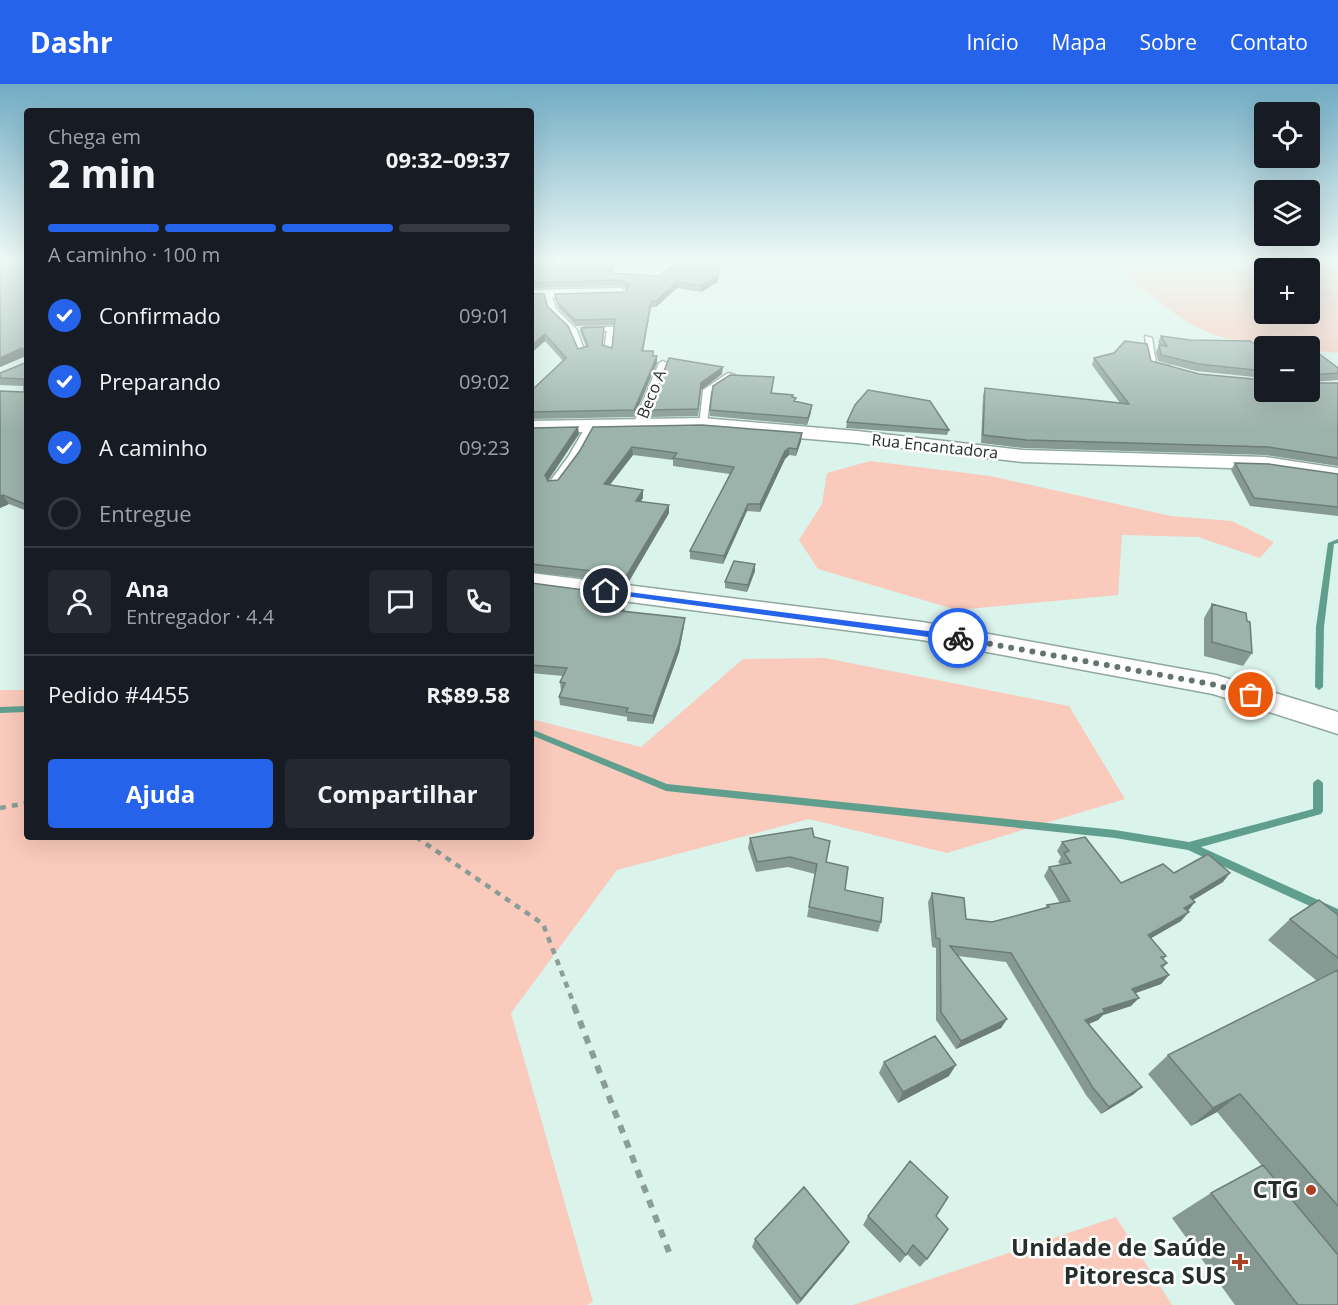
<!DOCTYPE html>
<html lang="pt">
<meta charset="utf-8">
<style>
body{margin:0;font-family:"Open Sans",sans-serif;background:#242831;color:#f1f3f6;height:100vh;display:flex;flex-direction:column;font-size:22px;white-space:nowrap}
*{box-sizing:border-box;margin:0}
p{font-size:20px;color:#9ea1a6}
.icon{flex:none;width:33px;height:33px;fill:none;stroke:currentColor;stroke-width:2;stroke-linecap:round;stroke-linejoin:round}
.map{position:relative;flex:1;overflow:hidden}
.panel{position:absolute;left:24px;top:24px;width:510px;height:732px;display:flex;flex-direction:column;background:#171b24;border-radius:6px;box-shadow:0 6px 24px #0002}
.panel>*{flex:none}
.fabs{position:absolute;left:1254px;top:18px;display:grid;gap:12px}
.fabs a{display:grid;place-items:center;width:66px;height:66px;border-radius:6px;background:#171b24;box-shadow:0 6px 24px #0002;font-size:30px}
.pin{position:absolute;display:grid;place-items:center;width:51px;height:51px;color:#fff;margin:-26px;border:3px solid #fff;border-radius:50%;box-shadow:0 2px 6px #0007}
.courier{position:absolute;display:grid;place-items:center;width:60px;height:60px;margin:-30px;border:4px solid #2563eb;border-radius:50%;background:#fff;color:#222;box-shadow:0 2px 8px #0007}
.summary em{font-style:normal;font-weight:700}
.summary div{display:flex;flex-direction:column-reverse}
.summary{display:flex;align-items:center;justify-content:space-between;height:102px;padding:0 24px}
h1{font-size:39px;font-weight:700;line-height:45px}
.bar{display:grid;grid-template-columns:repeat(4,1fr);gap:9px 6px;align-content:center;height:72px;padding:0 24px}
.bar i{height:8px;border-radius:4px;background:#363941}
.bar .on{background:#2563eb}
.bar p{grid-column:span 4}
.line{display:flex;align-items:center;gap:15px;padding:0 24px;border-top:2px solid #363941}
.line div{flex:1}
.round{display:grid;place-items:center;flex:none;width:63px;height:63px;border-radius:6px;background:#242831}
ol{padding:0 24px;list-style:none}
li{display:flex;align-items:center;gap:18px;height:66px}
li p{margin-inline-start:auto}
li .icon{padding:6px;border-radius:50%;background:#2563eb;color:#fff;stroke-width:4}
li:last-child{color:#9ea1a6}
li i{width:33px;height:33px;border:3px solid #363941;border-radius:50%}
.button{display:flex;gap:12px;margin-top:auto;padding:12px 24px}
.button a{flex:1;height:69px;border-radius:6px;background:#2563eb;color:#fff;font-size:24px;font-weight:700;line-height:69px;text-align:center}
.button a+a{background:#242831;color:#f1f3f6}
header{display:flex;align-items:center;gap:36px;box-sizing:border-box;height:84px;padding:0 30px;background:#2563eb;color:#fff}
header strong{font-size:28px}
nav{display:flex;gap:33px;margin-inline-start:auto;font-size:21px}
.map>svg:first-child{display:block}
.green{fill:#facabc;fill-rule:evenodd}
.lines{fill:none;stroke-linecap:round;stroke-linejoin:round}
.stream{fill:#609f8e;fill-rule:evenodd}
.lane-casing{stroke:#90a7a0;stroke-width:3}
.street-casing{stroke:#90a7a0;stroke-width:3}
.path-far1{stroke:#8b9d97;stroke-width:4.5;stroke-dasharray:6 6;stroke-linecap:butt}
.path{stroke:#8b9d97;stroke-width:6;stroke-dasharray:8 8;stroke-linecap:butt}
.lane{fill:#fff;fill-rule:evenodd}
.street{fill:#fff;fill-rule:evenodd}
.wall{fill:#869a93}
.shaded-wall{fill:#6d7d78}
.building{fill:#9cb3ab;stroke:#6d7d78;stroke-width:1.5}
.route{fill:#2563eb}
.done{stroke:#65746f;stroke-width:6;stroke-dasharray:0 10.8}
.poi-dot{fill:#aa4223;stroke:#fff;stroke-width:2}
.labels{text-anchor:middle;stroke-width:5;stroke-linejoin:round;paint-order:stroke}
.far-street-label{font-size:16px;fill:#262f2c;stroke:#fff}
.near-poi-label{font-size:24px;font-weight:bold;fill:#262f2c;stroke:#fff;text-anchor:end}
</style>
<header>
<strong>Dashr</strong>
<nav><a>Início</a><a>Mapa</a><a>Sobre</a><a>Contato</a></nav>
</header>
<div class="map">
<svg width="1338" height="1221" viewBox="0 0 1338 1221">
<rect width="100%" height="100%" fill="#daf3eb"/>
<path class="green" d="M1123 175 1338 176V269L1310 266V262C1274 262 1232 260 1200 245 1183 237 1168 224 1154 213 1140 203 1125 193 1123 175ZM1264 184H1310V230H1264Z
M870 377 990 392 1171 432 1232 437 1274 458 1260 474 1198 453 1122 451 1118 511 957 526 818 485 799 456 822 420 827 389Z
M825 574 1069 622 1125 715 947 769 809 735 617 786 511 929 593 1218 587 1221H0V606H27V753H531V635L641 663 743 575Z
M1116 1133 1172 1221H853Z"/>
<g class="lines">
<path class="stream" d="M652 175H655L664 185H662Z
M1338 455V459L1334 460 1324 543 1323 603 1319 606 1315 603 1316 543 1328 459Z
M27 622V628L0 629V623Z
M531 645 667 700 1115 746 1189 758 1313 725V699L1315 697 1318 695 1321 697 1323 699V727L1321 730 1201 763 1338 825V835L1188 766 1115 754 666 707 531 651Z"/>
<g class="lane-casing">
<path id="lane" d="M548 207 551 209 556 225 577 246 585 269H579L570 247 549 226 545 209Z
M584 243H614L611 268 604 266 607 247H581Z
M1145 252 1152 254 1156 279 1170 282V286L1149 282Z
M663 277 667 279 643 341 635 343 633 341 659 279Z
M728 289 735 291 711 307 707 340 699 342 703 306Z
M588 339 596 341 578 374 557 402H549L548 400 568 373Z"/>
</g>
<g class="street-casing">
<path id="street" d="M621 204 628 208 626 211 531 214V206Z
M702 334 857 347 1023 366 1265 373 1338 384V396L1265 385 1023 378 857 359 702 346 531 349V337Z
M531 489 922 538 1216 591 1338 628V650L1213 610 922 556 531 505Z"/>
</g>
<path class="path-far1" d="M0 724 27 719
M416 753 543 840 575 923"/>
<path class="path" d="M574 922 669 1168"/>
<use href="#lane" class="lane"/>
<use href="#street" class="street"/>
</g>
<path class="wall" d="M0 175H27V427L9 420 0 424 24 308V302L0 301V289L25 279V272L0 283Z
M615 178V184L610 189 718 198 701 208 677 204 656 223H651L643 267 653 272H657V279L634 333 531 335V307L563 277 545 257 531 269V210L547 222 578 265 586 262 581 250V244L604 243 603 261 612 264 615 241 576 242 558 224 555 210 626 208 627 205 621 202 531 204V181Z
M1161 252 1190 256 1264 264V295V294L1196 287 1158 277 1156 268 1159 261H1160L1158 258Z
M1310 266 1338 284V296L1313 298 1314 299H1338V382L1265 371 1023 364 981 359 983 311 985 304 1120 319 1092 281 1094 274 1151 277 1264 308Z
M722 290 701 306 698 332 649 333V326Z
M774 293 772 309 793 314 796 318 811 328 807 341 710 332V326Z
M847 338 949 346 947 351 846 344Z
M593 343 801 357 796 372 789 371 785 375 760 428 747 427 723 480 690 475V467L730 390 673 382V376L633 371 610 401 643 414 641 417 669 429 628 499 531 488V344L579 350 548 397 558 396 579 368Z
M1235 379 1338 390V432L1250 422 1231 386Z
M755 487 747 508 725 504V498Z
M531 499 615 510 616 519 624 520 625 527 684 542 679 568 653 640 627 637V633L560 621 559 613 561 607 560 598 563 592 531 589Z
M1212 520 1247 537 1252 569 1243 582 1204 572V534Z
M814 753 826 778 845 806 881 838 878 848 807 833 815 790 788 783 756 788 748 764 750 754Z
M1062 758 1121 799 1174 789 1223 798 1193 816 1181 837 1151 854 1166 872 1163 876 1167 879 1163 884 1169 891 1161 900 1135 909 1131 922 1103 931 1098 936 1089 940 1134 1010 1101 1030 1086 1011 1006 878 958 872 1007 935 1001 944 956 965 936 936V864L932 863 928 818 932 809 966 835 992 838 1045 824 1047 821 1060 819 1044 792 1049 783 1061 781 1058 778 1061 773 1057 767Z
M1338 831V1221H1235L1172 1134 1211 1109 1262 1082 1217 1028 1191 1042 1148 990 1168 971 1317 897 1268 856 1290 835Z
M884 978 949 992 898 1019 879 989Z
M868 1132H936L927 1175 920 1183 907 1170 900 1179 863 1141Z
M755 1155 844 1166 797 1221 752 1163Z"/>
<path class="shaded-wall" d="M721 175 718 198 701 208V202Z
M615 178V184L606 195V189Z
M677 198V204L656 223V217Z
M651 218V223L642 274V267Z
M545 250V257L531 269V262Z
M22 264 26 272 0 283V274Z
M657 272V279L634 333V326Z
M723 283 722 290 701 306 698 332 701 299Z
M812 321 811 328 807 341 808 334Z
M578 343 579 350 546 399 545 391Z
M802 349 801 357 796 372 797 365Z
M632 363 633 371 604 408V400Z
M789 364V371L785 375 760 428V420L785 367Z
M643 406V414L636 424V417Z
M3 411 9 420 0 424V412Z
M748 420 747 427 723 480 724 472Z
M669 421V429L628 499 627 491Z
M755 480V487L747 508 748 501Z
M615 510 616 518 611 527 610 518Z
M685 534 684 542 679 568 653 640V632Z
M1230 789 1223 798 1183 822 1190 813Z
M1195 818 1188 827 1176 833 1184 824Z
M1189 828 1181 837 1141 860 1148 851Z
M1169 891 1161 900 1125 913 1132 905Z
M1139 914 1131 922 1103 931 1098 936 1078 944 1085 936 1103 925Z
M1007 935 1001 944 956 965 961 957Z
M956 981 949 992 898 1019 903 1008Z
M1142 1003 1134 1010 1101 1030 1109 1023Z
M1240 1010 1217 1028 1191 1042 1213 1024Z
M849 1158 844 1166 798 1221 801 1215Z"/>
<path class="building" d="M0 175H27V342L25 343H27V421L3 411 0 412V307L24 308V295L0 294V289L25 279V267L22 264 0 274Z
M684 175H721L718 192 701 202 677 198 656 217 651 218 642 267H653V272H657L634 326 531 328V307L566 274 545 250 531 262V210H544L547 222 568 242 578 265 588 262 581 244 604 243 602 261 612 264 615 235 575 236 557 218 555 210 626 208 629 200 621 196 531 199V181L568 176 567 181 615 178 606 189 659 192Z
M1161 252 1190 256 1250 257 1260 264H1264V287L1199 280 1161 271 1159 261 1167 262Z
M1125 257 1147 260 1151 277 1199 290 1264 296V308H1310V266H1314L1338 284V289L1312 291 1314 299H1338V374L1269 363 1026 356 983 351 985 304 1129 320 1094 274 1114 269Z
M669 274 723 283 701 299 698 325 649 326Z
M730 291 774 293 771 309 793 311 792 313 796 314 794 317 812 321 808 334 710 326 713 302Z
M868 306 930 317 949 346 847 338 855 321Z
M702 341 802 349 797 365 789 364 785 367 760 420H748L724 472 690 467 734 383 673 374 677 369 632 363 604 400 643 406 636 417 669 421 627 491 531 480V344L578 343 545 391 548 397 558 396 579 368 593 343Z
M1235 379 1269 380 1338 390V423L1254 414Z
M734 477 755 480 748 501 725 498Z
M531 499 615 510 610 518 624 520 621 527 685 534 679 560 653 632 626 628 628 624 559 613 565 599 560 598 567 584 531 581Z
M1212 520 1246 529 1247 537 1250 538 1252 569 1212 558Z
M812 744 814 753 830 757 826 778 848 783 845 806 883 814 881 838 809 823 817 780 790 773 757 778 750 754Z
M1085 753 1121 799 1163 780 1174 789 1208 770 1230 789 1190 813 1195 818 1184 824 1189 828 1148 851 1166 872 1161 873 1167 879 1161 882 1169 891 1132 905 1139 914 1103 925 1105 928 1085 936 1142 1003 1109 1023 1093 1004 1011 869 950 862 1007 935 961 957 941 928 940 855 936 854 932 809 964 814 966 835 992 838 1049 823 1047 821 1070 817 1049 783 1071 779 1064 769 1069 767 1062 758Z
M1319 816 1338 831V874L1290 835Z
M1338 886V1122L1240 1010 1213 1024 1168 971Z
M935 952 956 981 903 1008 884 978Z
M910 1077 948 1113 936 1132 948 1145 927 1175 913 1161 906 1171 868 1132Z
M1263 1081 1338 1171V1221H1298L1211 1109Z
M804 1103 849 1158 801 1215 755 1155Z"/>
<linearGradient id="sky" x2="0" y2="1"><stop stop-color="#71acc4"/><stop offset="0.51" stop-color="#eefaf6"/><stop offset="1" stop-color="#eefaf6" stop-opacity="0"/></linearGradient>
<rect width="1338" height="346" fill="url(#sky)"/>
<path class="route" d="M606 505 958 551 963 554 958 557 603 509Z"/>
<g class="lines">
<path class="done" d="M958 554 1216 601 1251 611"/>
</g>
<g class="poi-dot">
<circle cx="1311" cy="1106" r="6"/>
<path d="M1237 1169h6v6h6v6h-6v6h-6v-6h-6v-6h6z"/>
</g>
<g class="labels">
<g class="far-street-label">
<text transform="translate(651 310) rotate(-68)" y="6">Beco A</text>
<text transform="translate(935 362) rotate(6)" y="6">Rua Encantadora</text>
</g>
<g class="near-poi-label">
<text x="1299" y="1114">CTG</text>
<text x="1226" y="1172">Unidade de Saúde<tspan x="1226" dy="28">Pitoresca SUS</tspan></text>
</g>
</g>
</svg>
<div class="fabs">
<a><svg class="icon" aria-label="locate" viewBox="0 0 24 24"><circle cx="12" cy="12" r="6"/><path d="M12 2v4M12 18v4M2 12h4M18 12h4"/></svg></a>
<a><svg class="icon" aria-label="layers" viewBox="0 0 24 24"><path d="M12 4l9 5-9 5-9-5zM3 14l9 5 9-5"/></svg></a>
<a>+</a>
<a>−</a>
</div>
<div class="pin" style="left:1251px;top:611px;background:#ea580c"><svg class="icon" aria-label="bag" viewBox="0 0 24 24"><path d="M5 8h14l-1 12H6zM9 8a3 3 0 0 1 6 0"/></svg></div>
<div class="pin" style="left:606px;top:507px;background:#1f2937"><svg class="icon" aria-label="home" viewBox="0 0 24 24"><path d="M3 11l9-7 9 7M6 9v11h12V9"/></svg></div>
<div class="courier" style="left:958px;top:554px"><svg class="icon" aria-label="bike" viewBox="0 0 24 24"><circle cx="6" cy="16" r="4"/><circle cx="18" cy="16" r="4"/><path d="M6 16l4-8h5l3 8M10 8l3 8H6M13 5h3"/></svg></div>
<section class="panel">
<div class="summary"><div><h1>2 min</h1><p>Chega em</p></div><em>09:32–09:37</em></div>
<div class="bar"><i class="on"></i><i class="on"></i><i class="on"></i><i></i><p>A caminho · 100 m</p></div>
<ol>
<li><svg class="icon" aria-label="check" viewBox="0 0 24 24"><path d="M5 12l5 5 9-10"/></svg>Confirmado<p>09:01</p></li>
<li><svg class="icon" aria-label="check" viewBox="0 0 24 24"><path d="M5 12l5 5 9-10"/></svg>Preparando<p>09:02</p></li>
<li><svg class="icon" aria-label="check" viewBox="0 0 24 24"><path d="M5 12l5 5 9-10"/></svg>A caminho<p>09:23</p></li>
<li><i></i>Entregue</li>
</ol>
<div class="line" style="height:108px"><a class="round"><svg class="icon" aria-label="person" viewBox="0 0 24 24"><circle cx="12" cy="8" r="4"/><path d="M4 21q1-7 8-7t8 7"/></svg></a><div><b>Ana</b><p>Entregador · 4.4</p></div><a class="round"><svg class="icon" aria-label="chat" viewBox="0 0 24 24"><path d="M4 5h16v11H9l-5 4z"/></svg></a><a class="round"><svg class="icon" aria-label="phone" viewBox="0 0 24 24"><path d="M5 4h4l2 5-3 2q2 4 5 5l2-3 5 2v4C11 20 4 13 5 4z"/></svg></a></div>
<div class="line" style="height:78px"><div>Pedido #4455</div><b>R$89.58</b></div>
<div class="button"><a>Ajuda</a><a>Compartilhar</a></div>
</section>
</div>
